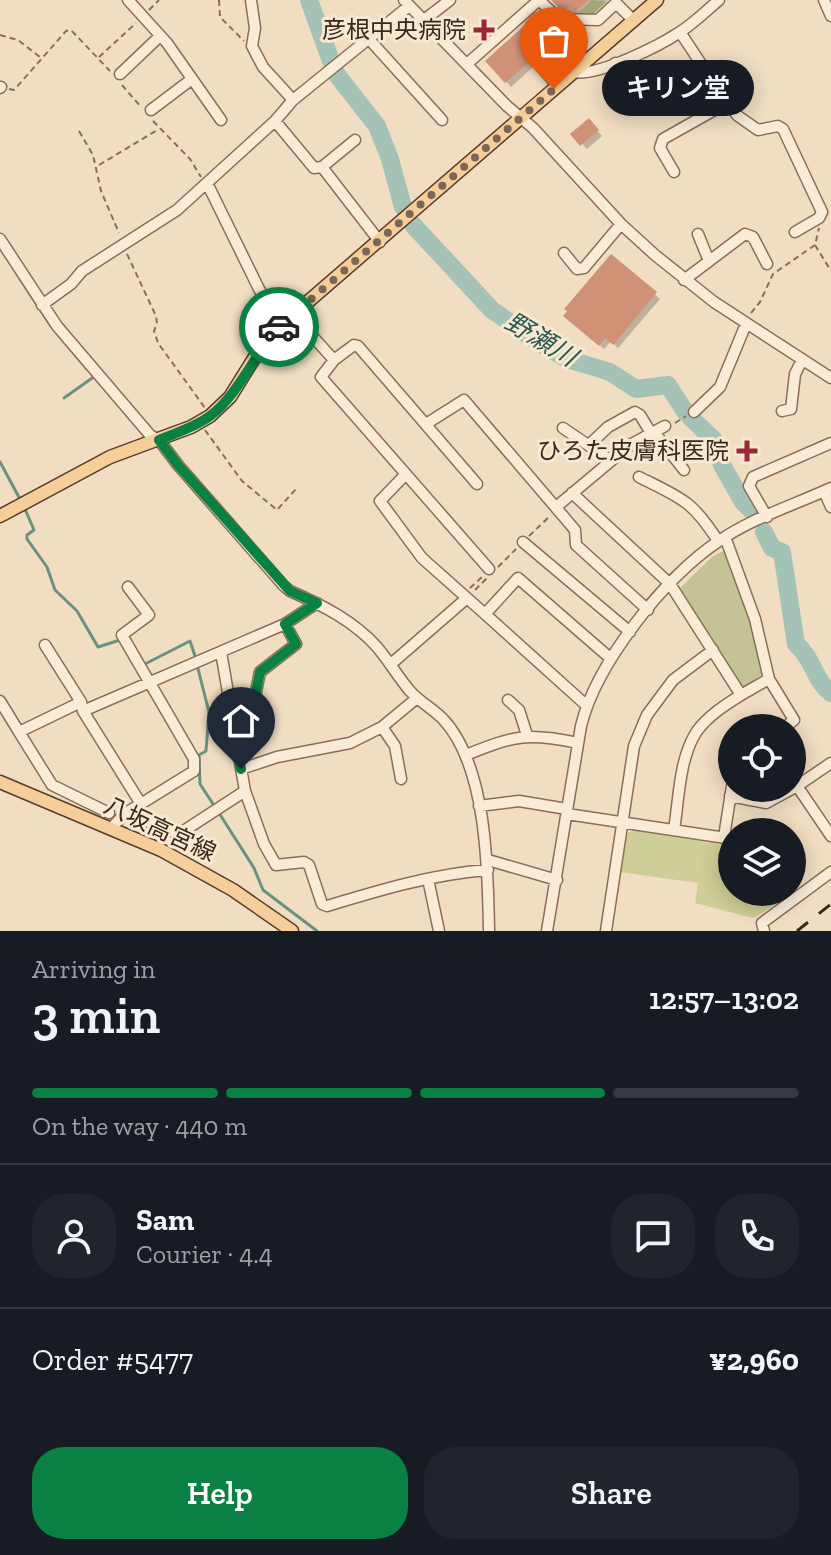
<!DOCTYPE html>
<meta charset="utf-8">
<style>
body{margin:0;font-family:"Zilla Slab","Noto Sans JP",serif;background:#20242c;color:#f1f3f6;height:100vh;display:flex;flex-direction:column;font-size:30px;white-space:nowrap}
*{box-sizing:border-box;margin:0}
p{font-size:26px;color:#9ea1a6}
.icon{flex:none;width:44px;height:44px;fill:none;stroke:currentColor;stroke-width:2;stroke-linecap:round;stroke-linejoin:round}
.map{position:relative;height:931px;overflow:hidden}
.sheet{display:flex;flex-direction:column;background:#171b24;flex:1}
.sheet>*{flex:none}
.buttons{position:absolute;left:718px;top:714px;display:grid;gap:16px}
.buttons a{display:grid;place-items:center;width:88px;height:88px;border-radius:50%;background:#171b24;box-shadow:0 4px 20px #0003;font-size:40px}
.pin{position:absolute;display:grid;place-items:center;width:68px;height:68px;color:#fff;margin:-82px -34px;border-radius:50% 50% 50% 0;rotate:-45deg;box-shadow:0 0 8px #0007}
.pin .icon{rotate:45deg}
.courier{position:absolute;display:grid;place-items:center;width:80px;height:80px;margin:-40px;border:6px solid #0b8043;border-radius:50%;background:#fff;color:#222;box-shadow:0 2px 10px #0007}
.bubble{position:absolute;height:56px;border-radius:28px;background:#171b24;box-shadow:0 4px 20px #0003;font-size:26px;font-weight:600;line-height:56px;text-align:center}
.summary em{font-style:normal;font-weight:600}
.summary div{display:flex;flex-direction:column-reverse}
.summary{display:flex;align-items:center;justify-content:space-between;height:136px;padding:0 32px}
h1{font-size:52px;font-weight:600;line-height:60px}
.bar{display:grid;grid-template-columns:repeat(4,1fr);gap:12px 8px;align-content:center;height:96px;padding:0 32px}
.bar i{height:10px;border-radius:6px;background:#363941}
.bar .current{background:#0b8043}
.bar p{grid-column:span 4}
.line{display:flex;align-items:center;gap:20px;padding:0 32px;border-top:2px solid #363941}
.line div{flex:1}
.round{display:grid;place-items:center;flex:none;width:84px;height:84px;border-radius:32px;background:#20242c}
.primary-button{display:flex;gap:16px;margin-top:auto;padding:16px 32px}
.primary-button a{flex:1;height:92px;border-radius:32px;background:#0b8043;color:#fff;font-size:32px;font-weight:600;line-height:92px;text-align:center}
.primary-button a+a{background:#20242c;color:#f1f3f6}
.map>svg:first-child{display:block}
.green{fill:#cecf96}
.cemetery{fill:#c3c395}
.shadow{fill:#0003}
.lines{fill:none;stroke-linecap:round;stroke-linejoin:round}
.stream{stroke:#6b9183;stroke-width:3}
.river{stroke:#a5c2b6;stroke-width:18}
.building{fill:#d09277}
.minor-casing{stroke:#8b6e58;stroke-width:13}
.major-casing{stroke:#583c2d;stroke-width:15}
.path{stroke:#8b6e58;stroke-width:2;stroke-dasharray:6 4;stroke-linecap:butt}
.minor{stroke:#faebd6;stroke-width:10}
.major{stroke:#f5ce99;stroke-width:12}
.rail{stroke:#3a281d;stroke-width:3;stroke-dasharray:14 14;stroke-linecap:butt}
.done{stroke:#7a6757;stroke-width:8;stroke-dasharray:0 14.4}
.route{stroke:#0b8043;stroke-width:10}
.poi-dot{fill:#9c2634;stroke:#f7e8d2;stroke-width:3}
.labels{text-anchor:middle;stroke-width:6;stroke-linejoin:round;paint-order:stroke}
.poi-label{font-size:24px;fill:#3a281d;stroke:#f7e8d2;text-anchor:end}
.street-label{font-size:24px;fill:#3a281d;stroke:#f7e8d2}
.water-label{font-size:26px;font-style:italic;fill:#2c5a52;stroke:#f7e8d2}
</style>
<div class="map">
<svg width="831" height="931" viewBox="0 0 831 931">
<rect width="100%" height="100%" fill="#f0ddc2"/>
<path class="green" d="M592 0 608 2 594 15 577 14Z
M634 830 732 847V892H786L785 899 753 918 695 903 698 883 619 872 625 834Z"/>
<path class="cemetery" d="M725 550 753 625 763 673 747 687 739 685 680 588 712 557Z"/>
<path class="shadow" d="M553 0H608L587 20H574Z
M528 25 544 57 511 87 488 61Z
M589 121 602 136 587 149 573 134Z
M655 294 660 299 618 348 611 341 604 349 570 320Z"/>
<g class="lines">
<path class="stream" d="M20 279 49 323 87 369
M64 398 95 376 93 374
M0 462 21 501
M25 509 34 530 27 535V539L47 567 55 590 77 611 98 647 120 640
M143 665 190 641 196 659
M197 665 209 712 206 751 199 755 200 784 215 807
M219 813 254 868 263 890 317 931"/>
<path class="river" d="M309 0 331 61
M334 71 377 126 390 159 403 207
M413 225 492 310 539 343 567 359 610 372 636 389 668 385 686 413
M690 417 714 440 722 465 743 502 752 511
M764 532 772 548 782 552 796 644C814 659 813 679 831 693"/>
</g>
<path class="building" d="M551 0H588L576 11 570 7 562 11Z
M528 22 541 52 505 83 485 61Z
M589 118 599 130 580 146 570 134Z
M611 254 657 292 613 345 605 338 599 346 563 316 567 311 564 309Z
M291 331 307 350 299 357 283 338Z"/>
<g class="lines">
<g class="minor-casing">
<path id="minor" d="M128 0 167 43 221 120
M251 0 255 28 252 46 263 67 293 100
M404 0 507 106 533 128 621 224 655 255 714 302 831 378
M539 0 559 19 598 20 616 3 633 20
M824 0 831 16
M424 20 450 0
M536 24 548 47 550 61
M680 32 727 103 738 116 758 130 778 126 783 129 822 212 819 218 795 232
M368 38 442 120
M615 63 619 77
M467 64 539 0
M542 68 558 86
M574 72C597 77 659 46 680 32 694 23 706 11 719 0
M120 74 160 36
M0 88 1 87
M151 110 192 79
M275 121 314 168 322 167 380 242
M322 167 355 140
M674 172 660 148 663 139 727 103
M207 183 259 289 281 325
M698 234 709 261
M0 239 57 326 150 435 159 440 178 465 284 586 290 591C322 605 354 621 377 647 389 661 398 677 410 691 420 702 433 709 443 719 487 766 488 870 489 931
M564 253 577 269 584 268 621 224
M684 280 745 234 753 237 767 264
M42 305 71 284 82 271 177 210 275 121 293 100 409 6
M294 316 334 360 321 377 489 569
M334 360 354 345 358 346 477 484
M782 411 791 409 795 374 802 360
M694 412 720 387 746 324
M426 424 464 400 575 530 576 545 648 610
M563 428 610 460
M654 432 684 470
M590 444 608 427 635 412 640 415 651 433
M405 475 380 501 422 558 485 614
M639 477C681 498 692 500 718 541
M824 491 831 507
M572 493 670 584 741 695 769 679
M556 507 630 445 665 426
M767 517 749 486 753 477 831 443
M725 537 755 619 769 679 794 720 784 728
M523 542 630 632
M45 645 81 702
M221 652 245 791 264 844 276 865 304 862 309 865 322 904 327 906C380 890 433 874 488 870
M391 664 467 598
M508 700 519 710 527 735
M0 701 19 732 81 702 83 711 141 804
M586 705 485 614 518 578 610 658
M83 711 285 624 317 603
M234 730 259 717 255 697 260 672 296 644 285 624
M19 732 52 785 109 813
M466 755C513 736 527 732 578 743
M831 763 797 786 831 836
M241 769 277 757 350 743 382 727
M401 779 395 746 382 727 417 698
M730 796 766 803 797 786 792 778
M479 806 519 801 567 809
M126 813 179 834 245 791
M567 814 732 839
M111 828 126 813 194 771V759L122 635 149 615 128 587
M674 830C679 799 679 758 697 731 708 716 725 705 741 695
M724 837 732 786
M488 860 557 880
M428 879 439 931
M547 931 581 726C596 664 665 576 719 541 752 518 794 505 831 488
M606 931 634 746 647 715 673 680 713 650
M764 931 762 923 831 872"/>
</g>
<g class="major-casing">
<path id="major" d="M0 516 110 457 191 427 210 416 230 397 260 349 281 325 657 0
M0 782 161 850 233 890 292 931"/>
</g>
<path class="path" d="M219 0 220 17 244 41
M149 10 159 0
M0 35 18 40 40 57
M99 57 136 23
M122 85 141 107
M9 89 14 90 66 31 71 30 110 71
M153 121 190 159 201 177
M79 131 93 155 101 191 119 233
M99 165 159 129
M815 245 831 271
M127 254 156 316 157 324 154 331 158 343 205 408
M751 313 760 302 773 274 815 245 819 228
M675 423 686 416
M205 430 242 481 277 510 296 489
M529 536 550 516
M498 567 516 549
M470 588 483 576
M475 590 488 577"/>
<use href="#minor" class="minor"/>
<use href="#major" class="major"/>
<path class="rail" d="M797 931 831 904"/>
</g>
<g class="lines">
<path class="done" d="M279 327 554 89"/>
<path class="route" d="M241 769 234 730 259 717 255 697 260 672 296 644 285 624 317 603 290 591 178 465 159 440C176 433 195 427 210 416 238 395 255 354 279 327"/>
</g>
<g class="poi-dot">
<path d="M480 18h8v8h8v8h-8v8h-8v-8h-8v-8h8z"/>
<path d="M743 439h8v8h8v8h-8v8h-8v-8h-8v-8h8z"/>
</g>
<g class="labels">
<g class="poi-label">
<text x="466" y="38">彦根中央病院</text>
<text x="729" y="459">ひろた皮膚科医院</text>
</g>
<g class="street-label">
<text transform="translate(160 829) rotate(25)" y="8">八坂高宮線</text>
</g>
<g class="water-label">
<text transform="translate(541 339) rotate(31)" y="9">野瀬川</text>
</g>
</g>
</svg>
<div class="buttons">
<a><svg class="icon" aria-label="locate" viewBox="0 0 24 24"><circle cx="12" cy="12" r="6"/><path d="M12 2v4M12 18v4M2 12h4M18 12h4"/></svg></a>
<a><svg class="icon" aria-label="layers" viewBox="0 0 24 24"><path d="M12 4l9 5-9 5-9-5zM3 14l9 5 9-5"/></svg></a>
</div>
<div class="pin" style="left:554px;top:89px;background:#ea580c"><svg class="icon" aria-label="bag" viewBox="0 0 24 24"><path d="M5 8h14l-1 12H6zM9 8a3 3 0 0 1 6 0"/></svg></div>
<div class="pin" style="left:241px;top:769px;background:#1f2937"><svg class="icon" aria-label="home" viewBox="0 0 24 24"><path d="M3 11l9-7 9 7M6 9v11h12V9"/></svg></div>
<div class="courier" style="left:279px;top:327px"><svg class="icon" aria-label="car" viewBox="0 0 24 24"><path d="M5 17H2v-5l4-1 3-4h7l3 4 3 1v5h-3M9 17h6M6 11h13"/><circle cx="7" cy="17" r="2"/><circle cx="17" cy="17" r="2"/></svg></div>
<div class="bubble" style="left:602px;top:60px;width:152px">キリン堂</div>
</div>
<section class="sheet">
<div class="summary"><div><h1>3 min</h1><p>Arriving in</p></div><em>12:57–13:02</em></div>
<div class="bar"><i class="current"></i><i class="current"></i><i class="current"></i><i></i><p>On the way · 440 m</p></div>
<div class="line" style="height:144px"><a class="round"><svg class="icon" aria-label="person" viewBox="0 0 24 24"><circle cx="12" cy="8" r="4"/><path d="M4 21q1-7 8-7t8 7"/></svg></a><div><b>Sam</b><p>Courier · 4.4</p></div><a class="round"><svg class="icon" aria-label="chat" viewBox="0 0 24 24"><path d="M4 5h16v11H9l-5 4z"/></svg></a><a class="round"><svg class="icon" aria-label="phone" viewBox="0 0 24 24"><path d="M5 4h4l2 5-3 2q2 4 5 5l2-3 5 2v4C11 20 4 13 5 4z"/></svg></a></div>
<div class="line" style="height:104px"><div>Order #5477</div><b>¥2,960</b></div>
<div class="primary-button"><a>Help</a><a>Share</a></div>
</section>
